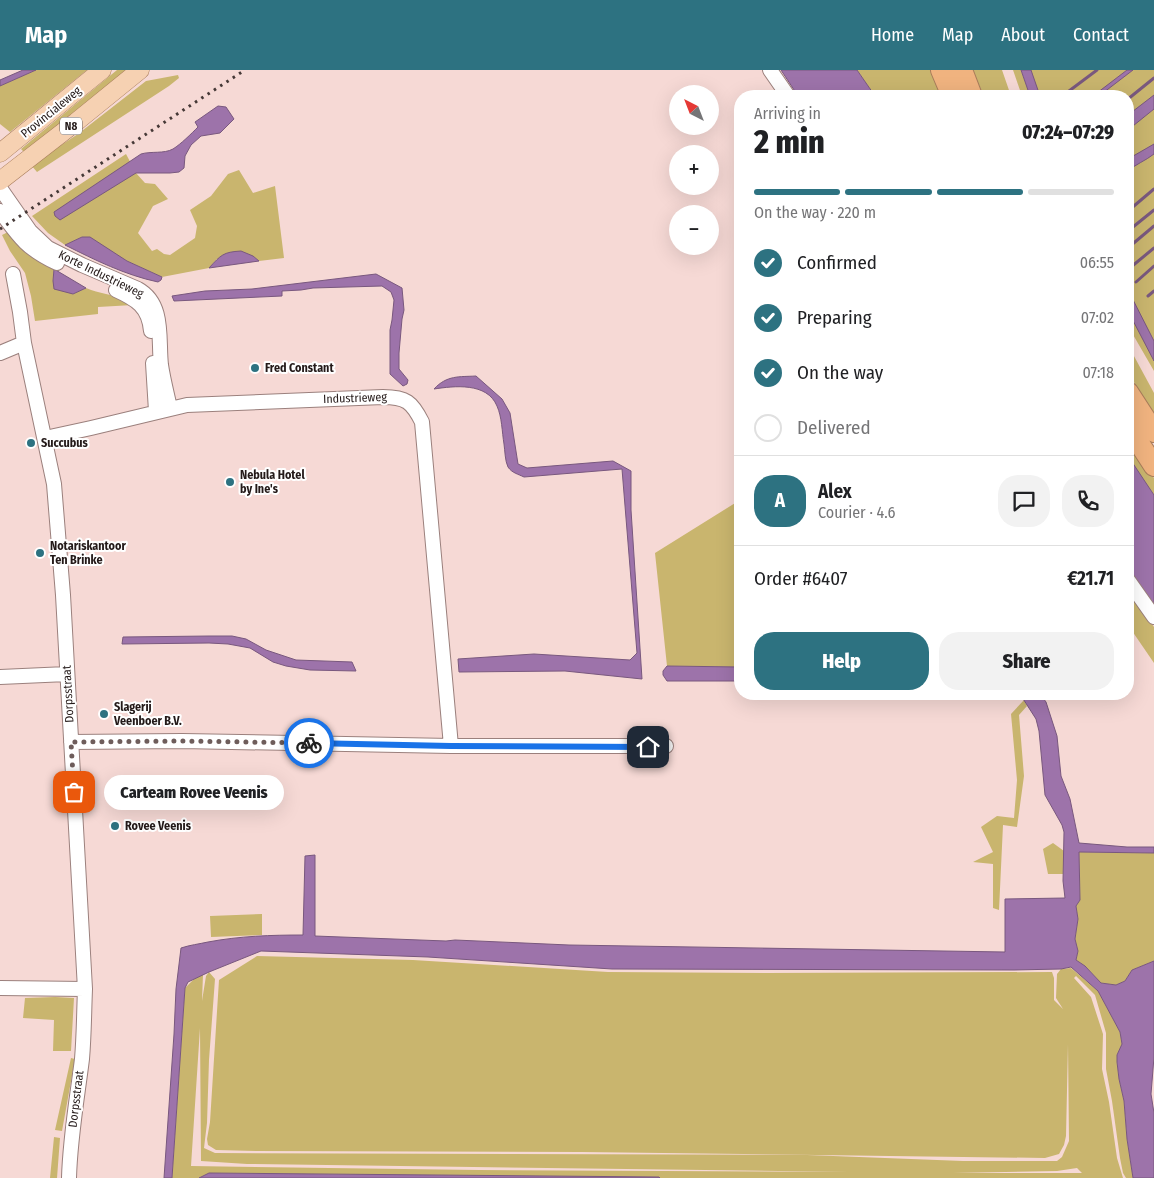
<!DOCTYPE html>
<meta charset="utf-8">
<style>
body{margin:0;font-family:"Fira Sans Condensed",sans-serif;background:#f2f2f2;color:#202124;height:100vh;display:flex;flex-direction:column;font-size:19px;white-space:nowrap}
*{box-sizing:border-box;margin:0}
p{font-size:16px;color:#757577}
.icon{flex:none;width:28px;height:28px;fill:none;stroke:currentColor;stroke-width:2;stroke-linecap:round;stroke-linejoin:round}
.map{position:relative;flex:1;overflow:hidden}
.panel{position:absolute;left:734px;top:20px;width:400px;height:610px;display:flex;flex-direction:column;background:#fff;border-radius:20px;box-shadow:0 5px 20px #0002}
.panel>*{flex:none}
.needle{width:32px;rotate:318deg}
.buttons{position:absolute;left:669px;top:15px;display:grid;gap:10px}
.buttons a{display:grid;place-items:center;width:50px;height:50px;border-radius:50%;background:#fff;box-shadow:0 5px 20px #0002;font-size:25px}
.pin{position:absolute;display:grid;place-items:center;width:42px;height:42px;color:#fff;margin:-21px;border-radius:10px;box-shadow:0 2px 8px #0006}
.courier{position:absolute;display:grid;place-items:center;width:50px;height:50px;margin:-25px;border:4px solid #1a73e8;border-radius:50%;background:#fff;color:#222;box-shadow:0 1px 6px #0007}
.bubble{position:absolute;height:35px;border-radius:18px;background:#fff;box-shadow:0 5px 20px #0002;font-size:16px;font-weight:800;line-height:35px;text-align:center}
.overview em{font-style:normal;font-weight:800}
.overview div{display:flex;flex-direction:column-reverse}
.overview{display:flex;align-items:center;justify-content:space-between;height:85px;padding:0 20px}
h1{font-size:32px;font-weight:800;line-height:38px}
.bar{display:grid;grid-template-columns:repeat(4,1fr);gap:8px 5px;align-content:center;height:60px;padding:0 20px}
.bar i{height:6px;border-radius:4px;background:#e0e0e0}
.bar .selected{background:#2d7281}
.bar p{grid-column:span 4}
.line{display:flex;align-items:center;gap:12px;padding:0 20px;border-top:1px solid #e0e0e0}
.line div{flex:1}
.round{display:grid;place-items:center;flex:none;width:52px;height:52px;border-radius:20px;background:#f2f2f2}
ol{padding:0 20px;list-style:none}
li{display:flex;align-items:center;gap:15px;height:55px}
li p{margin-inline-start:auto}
li .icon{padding:5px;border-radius:50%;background:#2d7281;color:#fff;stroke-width:4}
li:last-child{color:#757577}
li i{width:28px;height:28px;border:2px solid #e0e0e0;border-radius:50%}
.action{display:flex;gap:10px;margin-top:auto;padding:10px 20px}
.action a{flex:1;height:58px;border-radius:20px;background:#2d7281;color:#fff;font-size:20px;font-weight:800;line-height:58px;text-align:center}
.action a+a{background:#f2f2f2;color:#202124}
header{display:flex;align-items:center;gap:30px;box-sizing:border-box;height:70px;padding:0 25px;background:#2d7281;color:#fff}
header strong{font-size:24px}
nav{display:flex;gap:28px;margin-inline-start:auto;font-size:18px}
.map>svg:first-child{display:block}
.green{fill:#c9b56e;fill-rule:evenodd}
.water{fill:#9d73aa;stroke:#79587e}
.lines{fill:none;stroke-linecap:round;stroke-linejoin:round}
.stream{stroke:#79587e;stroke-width:3}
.minor-casing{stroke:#9b807d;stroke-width:16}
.major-casing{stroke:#a97d5b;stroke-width:19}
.highway-casing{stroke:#a97d5b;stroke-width:22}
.minor{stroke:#fff;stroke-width:14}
.major{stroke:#f6d1b2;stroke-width:18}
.highway{stroke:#f0b37f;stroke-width:20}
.rail{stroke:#453836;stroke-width:3;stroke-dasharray:2.5 5;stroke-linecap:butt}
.done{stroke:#6e5d5b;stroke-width:5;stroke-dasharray:0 9}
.route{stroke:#1a73e8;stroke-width:6}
.poi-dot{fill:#2d7281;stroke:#fff;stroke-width:2}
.labels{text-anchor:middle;stroke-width:4;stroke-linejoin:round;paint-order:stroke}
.shield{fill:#fff;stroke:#665f5e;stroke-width:1}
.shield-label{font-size:11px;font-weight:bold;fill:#241a19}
.street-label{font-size:12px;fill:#241a19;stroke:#fff}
.poi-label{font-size:12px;font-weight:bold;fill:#241a19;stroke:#fff;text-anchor:start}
</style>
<header>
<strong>Map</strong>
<nav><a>Home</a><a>Map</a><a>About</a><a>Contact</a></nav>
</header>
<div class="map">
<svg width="1154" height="1108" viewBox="0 0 1154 1108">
<rect width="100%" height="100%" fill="#f6d9d5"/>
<path class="green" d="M36 0H87L10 62 0 54V16Z
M117 0H133L26 84 21 79Z
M857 0H933L944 26H875Z
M972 0H1002L1011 26H984Z
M1013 0H1021L1030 26H1022Z
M1023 0H1154V301L1128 256V26H1032Z
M178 5 179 8 169 16 37 102 31 95 78 64 146 11Z
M126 84 136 103 145 113 155 114 168 129 153 136 138 163 152 181 157 179 164 184 170 185 195 168 197 156 190 140 211 126 228 104 239 100 253 123 275 116 284 188 259 191 253 186 217 189 209 198 162 207 127 191 82 167 65 175 48 163 32 146Z
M8 162 30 184 54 199 53 211 73 224 86 218C93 221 99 222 106 224 116 226 125 230 133 235L98 237V244L35 251 31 226 25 203 10 181 2 165Z
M1128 275 1154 323V346L1128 302Z
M1128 370 1154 408V425L1128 386Z
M740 430V597L667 596 655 483Z
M1128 519 1154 557V593L1128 555Z
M1024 630 1027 636 1019 645 1024 706 1017 757 1003 755 999 840 993 838V794L973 792 993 782 981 757 997 746 1014 748 1017 710 1011 644Z
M1053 773 1064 781 1063 804H1048L1043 779Z
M1079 782 1154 783V891L1132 900 1125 911 1116 915 1101 913 1085 896 1076 890 1078 881 1075 869 1078 849 1076 836 1080 830Z
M262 844V865L211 867 210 846Z
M257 886 413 890 608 902 766 903 1052 902 1054 908V930L1063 939 1056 928 1057 904 1061 899 1071 898 1098 921 1120 962 1122 974 1117 985V992L1119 1009 1124 1031 1127 1069 1133 1108H1126L1123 1103 1120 1088 1112 1031 1106 999V963L1095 925 1076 906 1074 908 1091 927 1103 964 1102 999 1109 1032 1117 1088 1123 1108H660L209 1103 199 1108H172L185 918 196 907 203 904 202 931 206 906 209 902 215 909 209 990 207 1053 204 1078 215 1083 807 1085 963 1091H1057L1062 1087 1069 1071 1068 974 1066 1066 1064 1075 1059 1084 1045 1088 582 1082 256 1081 216 1080 208 1075 207 1069 210 1052 219 910ZM200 958 201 1091 247 1094 850 1102 479 1100 191 1096ZM1077 1098 1082 1103H953L1057 1101Z
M55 927 74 928 71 981H53L54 950 23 948 25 928Z
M71 988 75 989 62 1061 55 1060Z
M54 1067 60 1068 57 1108H50Z"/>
<path class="water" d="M23 0H36L0 16V10Z
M781 0H857L875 26H798Z
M1021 0H1031L1040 26H1030Z
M1127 0H1133L1099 26H1093Z
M1154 25V39L1128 60V45Z
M218 36 226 37 234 49 220 63 201 66 191 75 185 86 184 98 179 102 170 103H136L60 150 55 146 54 142 141 84C151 81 164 84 173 79 181 74 191 64 198 57L195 52Z
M1154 74V84C1145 91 1136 94 1128 101V89Z
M82 167H90L127 191 162 207 161 210 158 212C125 205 95 190 65 175Z
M241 181 253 186 259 191 209 198C221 185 223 182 241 181Z
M54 199 86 218 73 224 54 219 53 211Z
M376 204 402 218 404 240 402 249 399 283V299L408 310 407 314 403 316 390 304V260L392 250 394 230 391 222 382 216 313 218 301 220 282 221V226L174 231 172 226 205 221 252 219Z
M1128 220 1154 271V291L1128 241Z
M476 306 502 329 510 343 518 394 527 398 613 391 631 401V440L642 609 565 601 459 602 458 589 534 584 630 590 637 583 622 399 524 407C518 404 512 403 508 397 505 391 505 381 504 374 502 362 502 347 497 336 487 312 454 316 434 319 447 305 459 307 476 306Z
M1128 386 1154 425V536L1128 499Z
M209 566H232L246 569 266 580 296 590 352 592 356 601 310 600 286 596 273 592 250 578 228 574 209 573 122 574 123 567Z
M667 596 740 597V611H667L663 605V601Z
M1020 624H1040L1046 632 1057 666 1061 706 1070 729 1079 773 1127 777H1154V783L1079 782 1080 830 1076 836 1078 849 1075 869 1078 881 1076 890 1085 896 1101 913 1116 915 1125 911 1132 900 1154 891V987L1151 1024 1154 1043V1108H1133L1127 1069 1124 1031 1119 1009 1117 992V985L1122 974 1120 962 1098 921 1071 897 1061 899 1014 900 612 899 428 887 261 881 209 902 188 912 185 918 172 1108H164L174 964 176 919 181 878C190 875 199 874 208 872 240 866 271 865 303 865L305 786 315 785V866L446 871 455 870 569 875 1005 882V829L1065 828 1063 811 1064 762 1062 755 1045 725 1039 661 1036 649Z
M209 1103 659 1107 660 1108H199Z"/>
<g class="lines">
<path class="stream" d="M1065 24 1097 0
M1128 29 1154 8
M1128 141 1154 119
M1128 161 1154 140
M1129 177 1154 156
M1131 197 1154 178
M1136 212 1154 196
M1148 226 1154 221"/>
<g class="minor-casing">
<path id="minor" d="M770 0 788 26
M0 118 30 161 48 178 82 195 138 219C165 234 158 269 161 295 163 309 167 324 170 338
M0 141C19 167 27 179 57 193
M13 204 20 242 24 273 54 414 63 525 85 919C84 943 84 966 82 989 77 1029 70 1068 69 1108
M116 220C136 229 149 237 151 261
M0 283 24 273
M153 293 156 341
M45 368 91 358 187 335 383 327C406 327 412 332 422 352L451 676
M1128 510 1154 547
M0 607 67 604
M71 672 182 671 451 676H666
M0 918 85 919"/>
</g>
<g class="major-casing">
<path id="major" d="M0 83 102 0
M0 111 76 52 140 0"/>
</g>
<g class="highway-casing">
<path id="highway" d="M941 0 952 26
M962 0 972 26
M1128 322 1154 362
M1128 356 1154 396"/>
</g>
<use href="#minor" class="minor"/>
<use href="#major" class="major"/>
<use href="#highway" class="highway"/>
<path class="rail" d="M0 159 245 0"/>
</g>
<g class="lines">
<path class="done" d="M74 722 71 672 182 671 309 673"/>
<path class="route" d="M309 673 451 676 648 677"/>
</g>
<g class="poi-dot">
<circle cx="255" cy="298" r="5"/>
<circle cx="31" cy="373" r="5"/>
<circle cx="230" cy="412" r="5"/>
<circle cx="40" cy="483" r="5"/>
<circle cx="104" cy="644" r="5"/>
<circle cx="115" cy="756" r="5"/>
</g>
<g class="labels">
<rect class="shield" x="60" y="47.5" width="22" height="17" rx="4"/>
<g class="shield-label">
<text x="71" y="60">N8</text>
</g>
<g class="street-label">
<text transform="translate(51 42) rotate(-39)" y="4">Provincialeweg</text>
<text transform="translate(101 204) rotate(26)" y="4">Korte Industrieweg</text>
<text transform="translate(355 328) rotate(-2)" y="4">Industrieweg</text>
<text transform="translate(68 624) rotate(-93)" y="4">Dorpsstraat</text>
<text transform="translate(76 1029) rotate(-83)" y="4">Dorpsstraat</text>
</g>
<g class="poi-label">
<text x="265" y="302">Fred Constant</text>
<text x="41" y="377">Succubus</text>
<text x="240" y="409">Nebula Hotel<tspan x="240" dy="14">by Ine's</tspan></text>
<text x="50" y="480">Notariskantoor<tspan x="50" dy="14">Ten Brinke</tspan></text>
<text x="114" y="641">Slagerij<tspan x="114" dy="14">Veenboer B.V.</tspan></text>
<text x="125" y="760">Rovee Veenis</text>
</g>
</g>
</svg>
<div class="buttons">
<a><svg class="needle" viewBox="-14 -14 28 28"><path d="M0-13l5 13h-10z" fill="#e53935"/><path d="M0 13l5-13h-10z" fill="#757577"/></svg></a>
<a>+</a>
<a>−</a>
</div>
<div class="pin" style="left:74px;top:722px;background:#ea580c"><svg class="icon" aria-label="bag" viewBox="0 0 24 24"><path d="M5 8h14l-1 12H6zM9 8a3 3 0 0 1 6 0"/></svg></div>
<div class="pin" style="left:648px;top:677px;background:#1f2937"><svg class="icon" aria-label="home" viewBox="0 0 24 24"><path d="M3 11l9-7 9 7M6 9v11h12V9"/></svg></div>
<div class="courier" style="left:309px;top:673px"><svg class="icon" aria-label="bike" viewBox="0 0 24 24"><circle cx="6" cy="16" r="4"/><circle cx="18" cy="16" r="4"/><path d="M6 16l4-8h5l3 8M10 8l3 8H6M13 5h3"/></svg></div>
<div class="bubble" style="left:104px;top:705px;width:180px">Carteam Rovee Veenis</div>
<section class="panel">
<div class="overview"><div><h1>2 min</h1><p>Arriving in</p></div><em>07:24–07:29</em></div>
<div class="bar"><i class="selected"></i><i class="selected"></i><i class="selected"></i><i></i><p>On the way · 220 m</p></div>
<ol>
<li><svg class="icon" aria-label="check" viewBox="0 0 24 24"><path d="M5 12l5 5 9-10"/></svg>Confirmed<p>06:55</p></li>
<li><svg class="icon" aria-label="check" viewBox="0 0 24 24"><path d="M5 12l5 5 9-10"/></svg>Preparing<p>07:02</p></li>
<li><svg class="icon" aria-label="check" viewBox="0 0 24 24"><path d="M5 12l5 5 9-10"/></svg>On the way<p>07:18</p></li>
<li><i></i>Delivered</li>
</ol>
<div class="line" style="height:90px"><b class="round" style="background:#2d7281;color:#fff">A</b><div><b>Alex</b><p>Courier · 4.6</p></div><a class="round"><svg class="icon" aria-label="chat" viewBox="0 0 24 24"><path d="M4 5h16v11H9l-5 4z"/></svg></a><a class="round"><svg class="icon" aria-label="phone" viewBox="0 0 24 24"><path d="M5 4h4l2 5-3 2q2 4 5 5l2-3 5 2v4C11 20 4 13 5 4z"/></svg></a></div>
<div class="line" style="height:65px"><div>Order #6407</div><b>€21.71</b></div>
<div class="action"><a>Help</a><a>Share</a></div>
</section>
</div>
